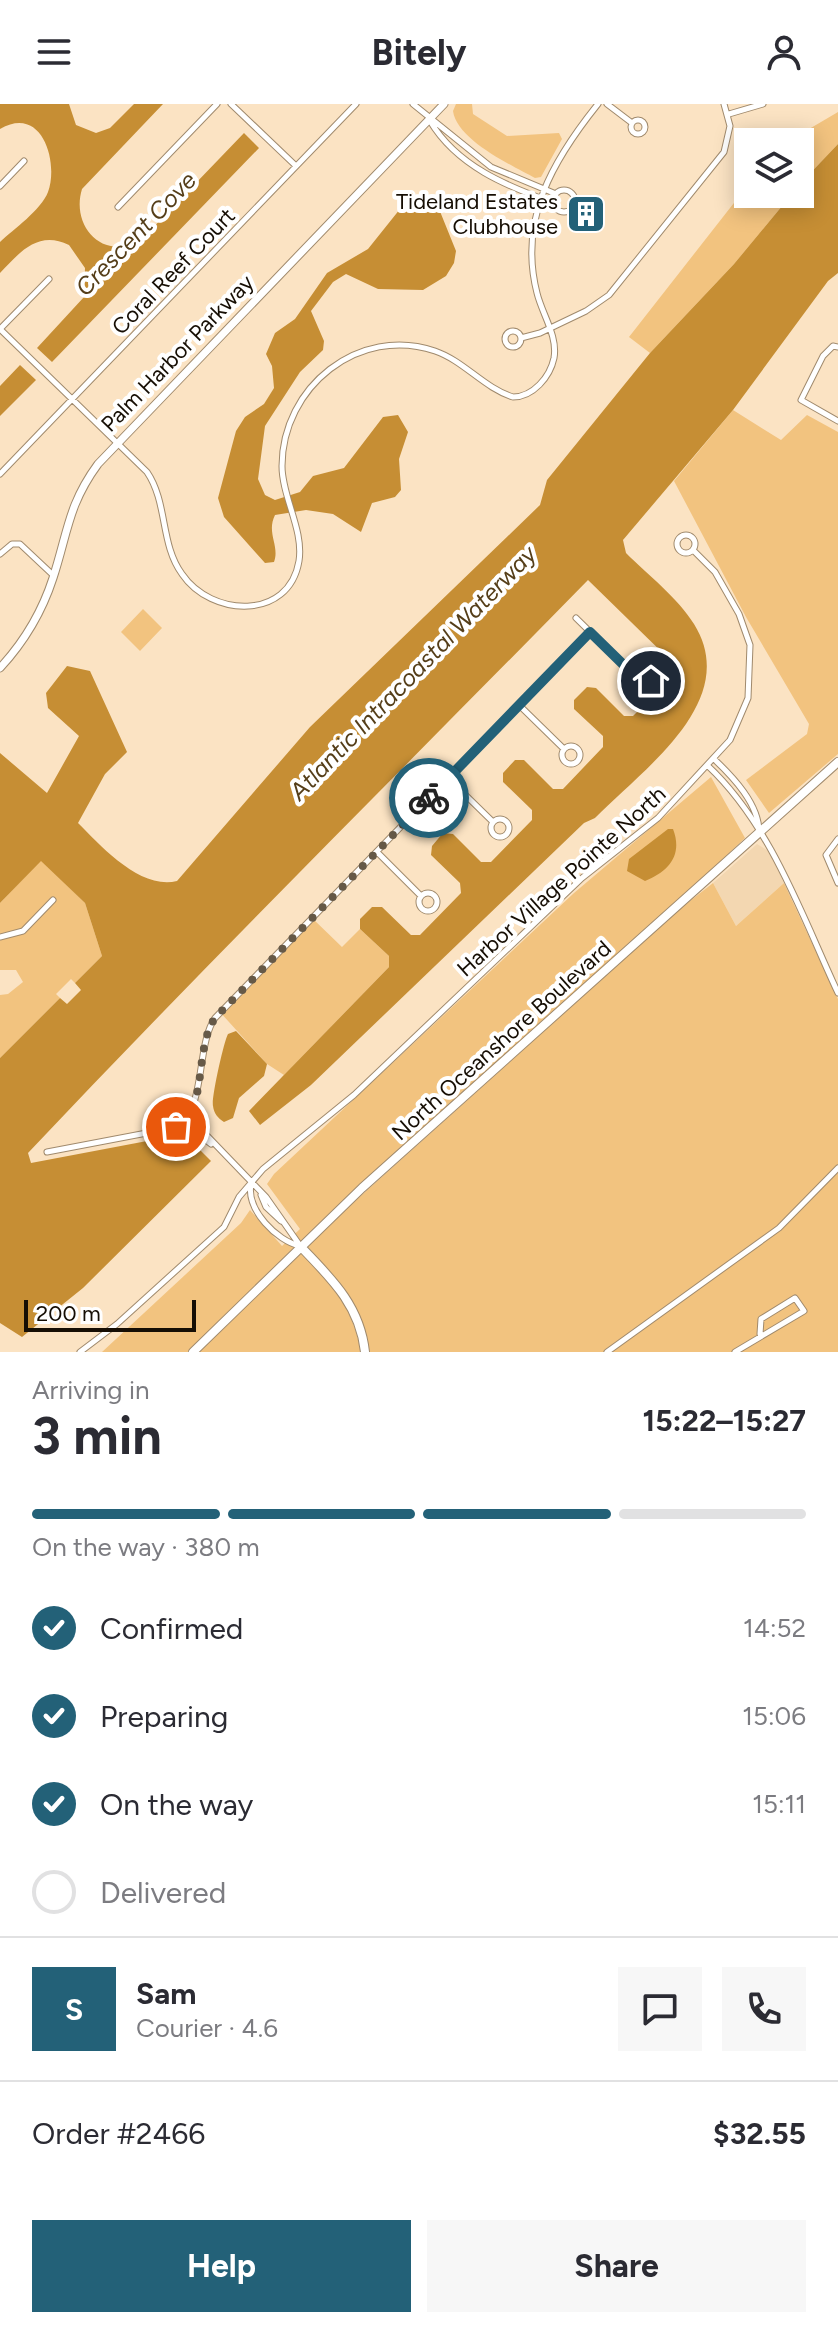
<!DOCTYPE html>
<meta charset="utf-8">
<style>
body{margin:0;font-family:Figtree,sans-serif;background:#f7f7f7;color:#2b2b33;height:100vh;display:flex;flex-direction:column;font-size:30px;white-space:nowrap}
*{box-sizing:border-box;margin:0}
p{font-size:26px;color:#7c7c81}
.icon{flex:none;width:44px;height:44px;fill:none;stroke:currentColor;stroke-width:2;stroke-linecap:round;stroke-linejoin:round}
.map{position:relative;height:1248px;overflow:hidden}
.drawer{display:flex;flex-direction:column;background:#fff;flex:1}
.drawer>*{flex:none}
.fabs{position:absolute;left:734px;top:24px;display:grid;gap:16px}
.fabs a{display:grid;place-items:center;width:80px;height:80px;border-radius:0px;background:#fff;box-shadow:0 4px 20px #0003;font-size:40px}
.scale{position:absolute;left:24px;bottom:20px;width:172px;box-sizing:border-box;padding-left:8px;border:4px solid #160e04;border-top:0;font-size:22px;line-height:28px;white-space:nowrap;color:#160e04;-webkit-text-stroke:6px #fff;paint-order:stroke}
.pin{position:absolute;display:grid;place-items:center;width:68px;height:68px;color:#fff;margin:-34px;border:4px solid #fff;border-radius:50%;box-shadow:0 2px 8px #0007}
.courier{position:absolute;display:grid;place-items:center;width:80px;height:80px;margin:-40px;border:6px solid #236178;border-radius:50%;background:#fff;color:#222;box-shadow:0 2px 10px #0007}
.head em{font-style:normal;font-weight:700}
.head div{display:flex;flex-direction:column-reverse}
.head{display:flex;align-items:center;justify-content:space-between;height:136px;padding:0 32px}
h1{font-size:52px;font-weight:700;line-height:60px}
.bar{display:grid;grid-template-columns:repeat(4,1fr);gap:12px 8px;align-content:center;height:96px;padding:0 32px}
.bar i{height:10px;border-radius:6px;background:#e1e1e2}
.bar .selected{background:#236178}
.bar p{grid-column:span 4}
.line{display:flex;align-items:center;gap:20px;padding:0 32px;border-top:2px solid #e1e1e2}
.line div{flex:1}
.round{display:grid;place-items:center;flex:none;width:84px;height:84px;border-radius:0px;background:#f7f7f7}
ol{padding:0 32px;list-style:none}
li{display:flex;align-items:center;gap:24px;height:88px}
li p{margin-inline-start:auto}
li .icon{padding:8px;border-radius:50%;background:#236178;color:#fff;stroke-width:4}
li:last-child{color:#7c7c81}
li i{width:44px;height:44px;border:4px solid #e1e1e2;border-radius:50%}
.action{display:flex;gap:16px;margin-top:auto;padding:16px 32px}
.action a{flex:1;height:92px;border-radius:0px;background:#236178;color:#fff;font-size:32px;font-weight:700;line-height:92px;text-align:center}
.action a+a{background:#f7f7f7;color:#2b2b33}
header{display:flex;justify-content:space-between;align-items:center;height:104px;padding:0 32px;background:#fff;font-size:36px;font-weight:700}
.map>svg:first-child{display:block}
.built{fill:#f3d7b1}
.green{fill:#f2c37f}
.water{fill:#c68e34}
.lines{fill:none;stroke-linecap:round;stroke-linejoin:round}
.street-casing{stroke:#a08a6d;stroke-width:7}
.secondary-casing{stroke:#a08a6d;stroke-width:9}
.primary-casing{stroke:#a08a6d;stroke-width:10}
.street{stroke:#fff;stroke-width:5}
.secondary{stroke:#fff;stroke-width:7}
.primary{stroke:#fff;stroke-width:8}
.done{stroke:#665947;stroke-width:8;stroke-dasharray:0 14.4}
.route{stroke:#236178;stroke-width:10}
.labels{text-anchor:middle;stroke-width:8;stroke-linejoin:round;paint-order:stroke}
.poi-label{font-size:22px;fill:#160e04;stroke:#fff;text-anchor:end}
.street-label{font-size:22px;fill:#160e04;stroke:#fff}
.water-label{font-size:24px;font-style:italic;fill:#553e19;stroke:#fff}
</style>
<header><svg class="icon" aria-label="menu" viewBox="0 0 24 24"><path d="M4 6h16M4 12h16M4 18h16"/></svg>Bitely<svg class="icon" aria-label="person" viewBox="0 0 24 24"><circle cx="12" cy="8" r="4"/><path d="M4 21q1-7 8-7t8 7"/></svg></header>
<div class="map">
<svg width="838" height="1248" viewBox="0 0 838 1248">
<rect width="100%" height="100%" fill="#fbe3c3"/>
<path class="built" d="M757 740 770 748 784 779 736 822 713 779Z"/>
<path class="green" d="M456 0H472L473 10 507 32 559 29 562 35 541 73 535 74C511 61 457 36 453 7Z
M838 8V40L800 80V38H787Z
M748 81V90H792L734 160 650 249 629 233Z
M733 306 781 336 807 311 838 328V650L769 709 746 676 807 630 809 620 746 513 674 377Z
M143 505 162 524 140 547 121 528Z
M711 673 745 734C563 909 369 1071 188 1248H102L241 1119 250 1106 282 1142 300 1125 267 1080 274 1070 574 789Z
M41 756 85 799 102 852 75 879 71 875 56 890 60 894 0 954V891L8 890 23 878 16 866H0V799Z
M713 779 736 822 784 779 838 895V1248H368C363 1202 336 1175 305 1142L681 804Z
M311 813 342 843 360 825 389 852V863L284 971 267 960 219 907Z
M300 1147C333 1181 352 1201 361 1248H197Z"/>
<path class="water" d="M0 0H69L76 21 96 29 110 24 134 0H163L82 85C70 124 106 160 143 134L244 29 259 44 52 258 37 244 84 193 85 164 69 141C38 126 20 148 0 169V138C14 125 41 106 48 88 59 58 42 0 0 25Z
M838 40V169L828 177 733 306 623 436 626 449C648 471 678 494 694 520 742 597 643 665 595 714L584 719 311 981 260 1021 249 1007 389 863V852L360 825V815L372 803H382L411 831H420L461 789 460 779 431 751 432 742 443 729 453 730 481 758H491L532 716V706L503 678V669L515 656H524L553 685H563L603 643V632L574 605V596L587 583 596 584 624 612H633L675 570 673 559 588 476C401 667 211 855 28 1049L31 1059 184 1030 211 1057 83 1184 22 1233 0 1219V954L60 894 67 900 81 886 75 879 102 852 85 799 41 757 0 799V649L47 689 79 632 48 604 46 589 67 562 90 567 127 648 105 670 78 719C101 742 140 786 177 777L310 623 540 401 547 376 650 249 734 160 792 90H800V80Z
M430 95 437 100 456 147 454 159 446 172 423 186 378 185 346 170 333 178 311 207 324 237 323 246 300 268 265 322 258 375 265 391 275 396 300 388 313 372 344 364 383 313 398 311 408 328 399 355 401 386 395 393 372 399 361 428 333 410 306 406 275 411C266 429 280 442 274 458L265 459 224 413 218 394 236 327 245 313 264 300 274 284 272 262 266 250 275 229 295 215 327 169 368 145 400 105 415 97Z
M20 261 36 276 0 312V282Z
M668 725H673C683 751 669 767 645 777L627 767 629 755Z
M236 927 267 960 264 972 239 994 233 1014 224 1018C218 1014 214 1010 213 1002 211 995 224 937 228 930Z"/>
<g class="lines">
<g class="street-casing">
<path id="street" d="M231 0 296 62
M413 0 491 63 556 90
M607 0 632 19
M729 10 763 0
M631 23a7 7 0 1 1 14 0a7 7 0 1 1-14 0Z
M430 17C457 62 506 82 554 99
M0 82 24 57
M553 97a11 11 0 1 1 22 0a11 11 0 1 1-22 0Z
M118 103 217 0
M0 225 147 368C168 399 160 440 182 470 211 513 289 517 299 457 304 426 282 393 282 362 282 283 359 221 435 247 464 257 484 284 513 293 533 293 550 273 554 254 558 232 542 210 537 189 518 115 553 56 598 0
M0 225 49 175
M505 235a8 8 0 1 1 16 0a8 8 0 1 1-16 0Z
M521 234 540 229 586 207 609 191 724 48 730 22 724 0
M838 243 833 242 823 252 801 296 838 317
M0 370 356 0
M677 440a9 9 0 1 1 18 0a9 9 0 1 1-18 0Z
M0 450 12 440H20L53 471
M576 514 635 572
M633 578a9 9 0 1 1 18 0a9 9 0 1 1-18 0Z
M519 601 564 645
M562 651a9 9 0 1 1 18 0a9 9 0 1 1-18 0Z
M714 655C733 673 759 700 759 728
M708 662C771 721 802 812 838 889
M448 674 493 718
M491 724a9 9 0 1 1 18 0a9 9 0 1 1-18 0Z
M838 735 826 751 838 779
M377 748 421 792
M419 798a9 9 0 1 1 18 0a9 9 0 1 1-18 0Z
M0 833 23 827 53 796
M189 1013 266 1093 301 1143
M184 1019 211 1040
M47 1048 173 1024C207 1013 195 942 215 914L590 528
M251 1080C246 1106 277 1137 300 1142
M261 1091 266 1103 281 1117
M80 1248 117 1220 224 1123 239 1093 263 1065 354 991 582 774 658 714 730 636 748 594 750 541 739 510 715 468 693 446
M607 1248 779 1124 838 1064
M735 1248 804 1207 795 1194 761 1215 760 1230"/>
</g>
<g class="secondary-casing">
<path id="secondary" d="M0 564C24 538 42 508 53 474 68 428 68 401 98 360L444 0"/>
</g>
<g class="primary-casing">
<path id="primary" d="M301 1143C332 1175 360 1202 365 1248
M193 1248 362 1084 838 658"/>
</g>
<use href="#street" class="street"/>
<use href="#secondary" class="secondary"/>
<use href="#primary" class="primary"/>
</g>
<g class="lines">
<path class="done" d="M176 1023C208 1009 194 943 215 914L429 694"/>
<path class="route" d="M429 694 590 528 635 572 633 579 637 585 648 586 651 577"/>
</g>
<defs>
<g id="building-square" transform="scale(2)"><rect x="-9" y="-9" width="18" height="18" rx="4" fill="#236178" stroke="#fff"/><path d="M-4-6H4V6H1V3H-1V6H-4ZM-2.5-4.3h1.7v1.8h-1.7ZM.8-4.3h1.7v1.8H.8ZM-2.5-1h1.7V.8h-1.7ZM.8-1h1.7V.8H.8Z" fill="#fff"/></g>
</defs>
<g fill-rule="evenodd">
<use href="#building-square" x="586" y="110"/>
</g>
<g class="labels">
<g class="poi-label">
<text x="558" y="105">Tideland Estates<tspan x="558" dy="25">Clubhouse</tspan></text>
</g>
<g class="street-label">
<text transform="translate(173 167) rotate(-46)" y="8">Coral Reef Court</text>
<text transform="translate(177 249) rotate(-46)" y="8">Palm Harbor Parkway</text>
<text transform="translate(561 777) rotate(-42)" y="8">Harbor Village Pointe North</text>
<text transform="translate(501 936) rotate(-42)" y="8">North Oceanshore Boulevard</text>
</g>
<g class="water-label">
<text transform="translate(136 130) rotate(-46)" y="8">Crescent Cove</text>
<text transform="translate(413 569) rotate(-46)" y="8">Atlantic Intracoastal Waterway</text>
</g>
</g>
</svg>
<div class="fabs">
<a><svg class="icon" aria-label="layers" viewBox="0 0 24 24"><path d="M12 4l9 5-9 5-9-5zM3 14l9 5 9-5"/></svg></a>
</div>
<div class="scale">200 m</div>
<div class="pin" style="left:176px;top:1023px;background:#ea580c"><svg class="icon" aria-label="bag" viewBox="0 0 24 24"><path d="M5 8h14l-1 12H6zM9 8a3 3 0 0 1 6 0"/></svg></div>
<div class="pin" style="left:651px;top:577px;background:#1f2937"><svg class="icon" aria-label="home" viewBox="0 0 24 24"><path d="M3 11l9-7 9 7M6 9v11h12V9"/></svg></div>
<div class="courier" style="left:429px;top:694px"><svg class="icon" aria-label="bike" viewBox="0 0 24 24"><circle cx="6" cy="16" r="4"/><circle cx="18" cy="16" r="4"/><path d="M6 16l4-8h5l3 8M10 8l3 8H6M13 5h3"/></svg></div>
</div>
<section class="drawer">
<div class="head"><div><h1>3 min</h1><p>Arriving in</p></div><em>15:22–15:27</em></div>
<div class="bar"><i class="selected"></i><i class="selected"></i><i class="selected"></i><i></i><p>On the way · 380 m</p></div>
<ol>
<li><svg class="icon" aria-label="check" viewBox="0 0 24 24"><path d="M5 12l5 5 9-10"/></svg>Confirmed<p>14:52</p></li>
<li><svg class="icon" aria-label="check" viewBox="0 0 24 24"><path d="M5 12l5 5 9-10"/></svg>Preparing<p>15:06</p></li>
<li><svg class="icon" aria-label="check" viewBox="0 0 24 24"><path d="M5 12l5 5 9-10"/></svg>On the way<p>15:11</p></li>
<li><i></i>Delivered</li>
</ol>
<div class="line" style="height:144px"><b class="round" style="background:#236178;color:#fff">S</b><div><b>Sam</b><p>Courier · 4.6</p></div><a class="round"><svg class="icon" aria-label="chat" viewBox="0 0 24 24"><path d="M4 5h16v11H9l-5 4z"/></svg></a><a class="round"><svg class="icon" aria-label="phone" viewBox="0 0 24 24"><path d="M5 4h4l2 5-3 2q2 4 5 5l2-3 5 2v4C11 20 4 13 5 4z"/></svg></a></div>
<div class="line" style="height:104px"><div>Order #2466</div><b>$32.55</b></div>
<div class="action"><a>Help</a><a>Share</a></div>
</section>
